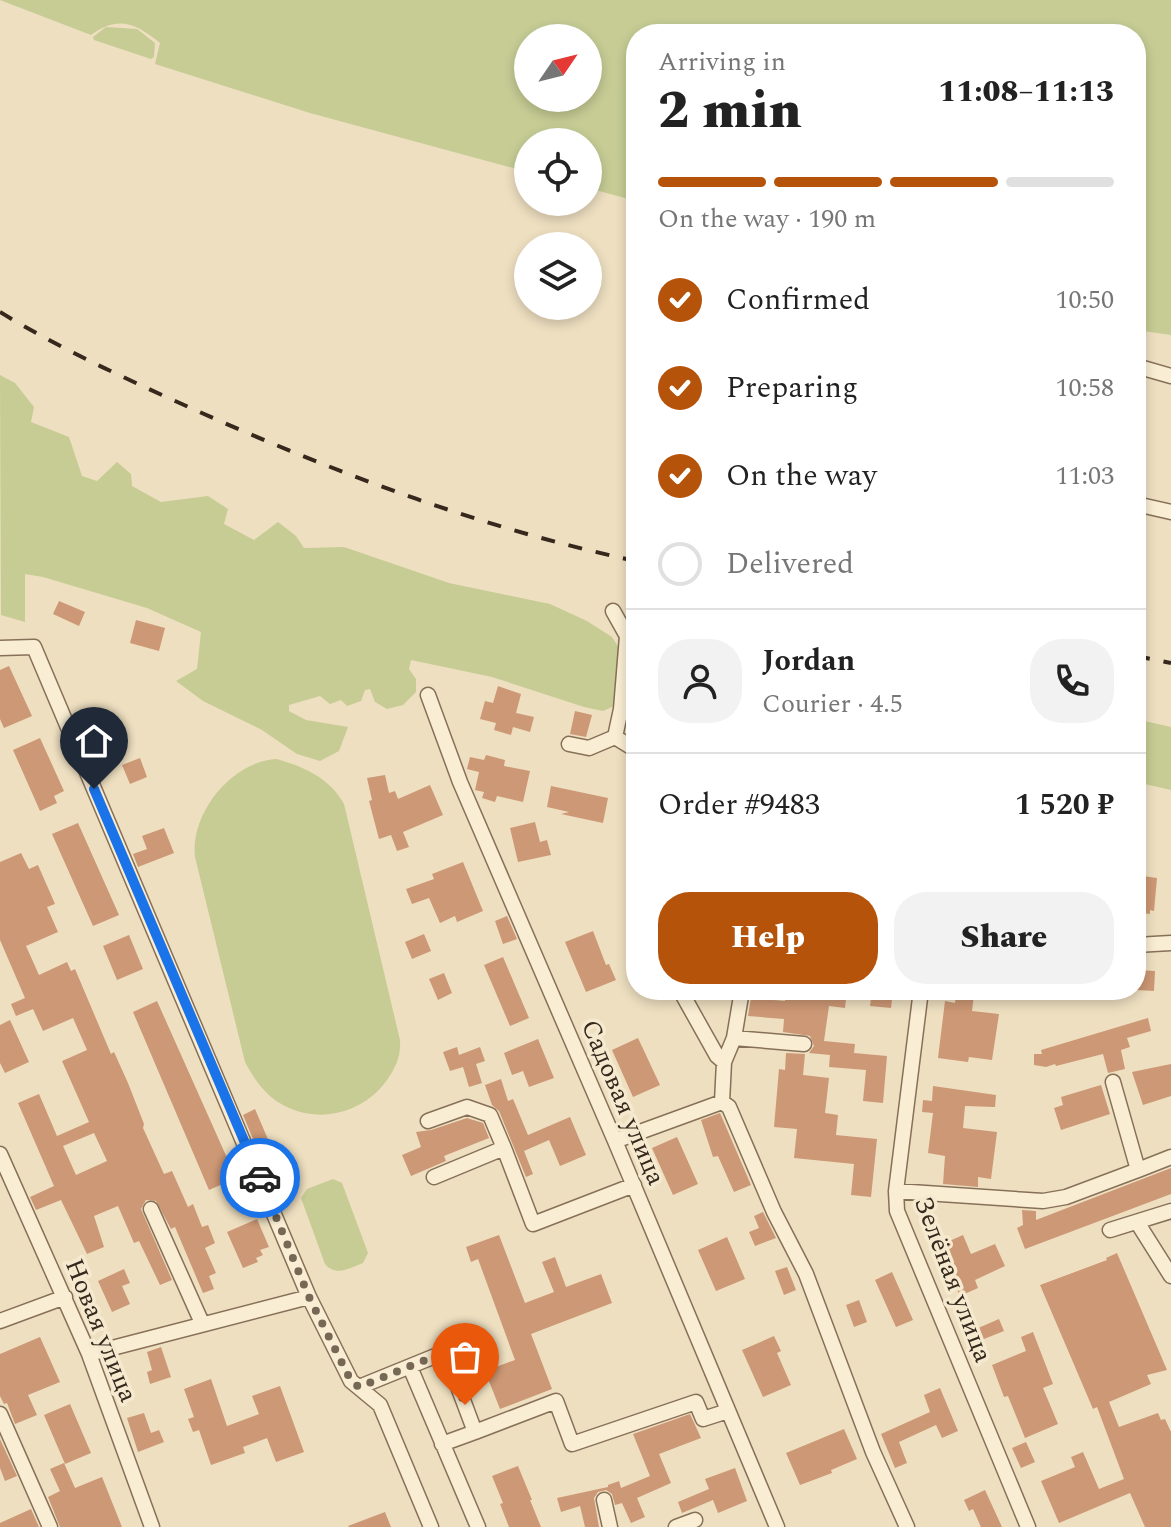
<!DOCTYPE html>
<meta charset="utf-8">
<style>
body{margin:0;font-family:Spectral,serif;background:#f2f2f2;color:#222;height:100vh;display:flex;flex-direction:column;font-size:30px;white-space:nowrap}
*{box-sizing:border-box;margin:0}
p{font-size:26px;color:#767676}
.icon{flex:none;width:44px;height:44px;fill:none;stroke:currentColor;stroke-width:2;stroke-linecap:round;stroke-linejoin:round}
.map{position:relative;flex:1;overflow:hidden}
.drawer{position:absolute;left:626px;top:24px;width:520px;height:976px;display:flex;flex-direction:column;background:#fff;border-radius:32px;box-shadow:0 4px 12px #0003}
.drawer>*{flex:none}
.needle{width:52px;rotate:55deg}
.buttons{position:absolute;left:514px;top:24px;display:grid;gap:16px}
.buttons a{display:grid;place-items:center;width:88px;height:88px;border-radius:50%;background:#fff;box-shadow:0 4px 12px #0003;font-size:40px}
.pin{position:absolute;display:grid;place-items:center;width:68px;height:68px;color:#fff;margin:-82px -34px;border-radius:50% 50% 50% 0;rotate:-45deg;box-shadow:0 0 8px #0007}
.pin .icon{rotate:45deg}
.courier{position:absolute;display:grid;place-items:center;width:80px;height:80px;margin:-40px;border:6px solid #1a73e8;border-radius:50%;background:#fff;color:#222;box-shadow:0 2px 10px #0007}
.overview em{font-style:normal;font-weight:800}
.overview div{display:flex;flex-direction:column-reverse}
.overview{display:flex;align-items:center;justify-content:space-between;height:136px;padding:0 32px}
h1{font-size:52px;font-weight:800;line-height:60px}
.bar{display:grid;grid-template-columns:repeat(4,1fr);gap:12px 8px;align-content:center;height:96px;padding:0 32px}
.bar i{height:10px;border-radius:6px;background:#e0e0e0}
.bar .selected{background:#b45309}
.bar p{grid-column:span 4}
.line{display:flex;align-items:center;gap:20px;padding:0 32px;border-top:2px solid #e0e0e0}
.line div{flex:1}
.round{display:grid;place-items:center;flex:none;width:84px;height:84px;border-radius:32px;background:#f2f2f2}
ol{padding:0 32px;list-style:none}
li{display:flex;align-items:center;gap:24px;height:88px}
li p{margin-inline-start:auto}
li .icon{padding:8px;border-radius:50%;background:#b45309;color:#fff;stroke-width:4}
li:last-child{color:#767676}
li i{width:44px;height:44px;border:4px solid #e0e0e0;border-radius:50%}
.action{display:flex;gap:16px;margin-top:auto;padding:16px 32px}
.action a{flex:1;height:92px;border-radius:32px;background:#b45309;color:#fff;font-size:32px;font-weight:800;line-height:92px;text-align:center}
.action a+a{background:#f2f2f2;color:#222}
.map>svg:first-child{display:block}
.green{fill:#c6cc94;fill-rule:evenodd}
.building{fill:#cd9875;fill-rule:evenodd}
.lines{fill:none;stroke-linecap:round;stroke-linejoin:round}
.minor-casing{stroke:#877058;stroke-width:17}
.minor{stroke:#f9edd3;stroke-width:14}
.rail{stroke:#36281c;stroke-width:4;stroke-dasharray:14 14;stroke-linecap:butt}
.done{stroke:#766855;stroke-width:8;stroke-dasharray:0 14.4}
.route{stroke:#1a73e8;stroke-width:10}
.labels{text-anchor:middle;stroke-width:7;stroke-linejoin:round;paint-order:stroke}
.street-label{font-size:26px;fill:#36281c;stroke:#f5eacf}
</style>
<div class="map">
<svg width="1171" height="1527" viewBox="0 0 1171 1527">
<rect width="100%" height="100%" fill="#eedfc0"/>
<path class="green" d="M0 0H1171V335L1136 330V34H636V201L588 188V142H528V172L310 113 155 64 160 43C136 23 118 15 91 35ZM528 38H588V98H528Z
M106 27 137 29 155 43 154 57 151 59 94 40 93 37Z
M0 375 15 383 34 407 31 422 69 437 82 476 97 481 117 462 131 474 132 486 161 502 208 496 228 509 224 524 254 540 278 522 296 536 304 548 344 547 449 583 550 604 587 621 612 637 627 661 621 703 603 711 584 707 492 677 411 660 409 669 416 679V692L403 705 387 709 375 702 370 689 365 690 361 701 347 706 341 700 330 704 320 696 289 705V711L306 720 348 727 339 751 320 761 297 754 262 730 203 701 176 681 197 669 201 632 147 608 43 577 25 574V622L1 615Z
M1136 719 1171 727V790L1136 782Z
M277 759C304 767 330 778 344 804L400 1040C401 1056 396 1067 387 1080 361 1117 308 1127 271 1097 260 1088 252 1075 245 1062L195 857C190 813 232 761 277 759Z
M333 1179 342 1183 368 1253 363 1263C350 1268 336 1277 325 1264L301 1198 307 1189Z"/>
<path class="building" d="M59 601 85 612 79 626 53 614Z
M136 620 165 628 159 651 130 643Z
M9 666 32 716 4 728 0 719V670Z
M498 686 521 694 516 713 534 717 530 732 513 727 511 735 494 730 496 723 480 719 485 701 493 703Z
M575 711 592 715 586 737 570 734Z
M40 738 64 791 54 796 57 803 40 811 13 750Z
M486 755 505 760 504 766 530 771 523 802 497 796 495 802 482 798 484 792 475 790 479 772 467 769 470 757 484 760Z
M140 758 147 777 130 784 122 765Z
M385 775 389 793 395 791 398 799 430 785 443 815 403 832 409 847 397 851 391 835 379 839 369 801 372 800 367 778Z
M551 786 608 798 603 823 561 814 569 812 547 807Z
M535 822 540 842 547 840 551 855 518 862 510 828Z
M78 823 119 915 93 926 52 834Z
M164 828 174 853 138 867 133 854 147 849 142 836Z
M21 853 29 869 38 865 55 904 47 907 58 932 26 946 39 975 67 962 71 971 75 969 111 1054 114 1052 128 1083 144 1124 143 1128 164 1174 172 1171 188 1207 193 1204 202 1227 208 1225 215 1243 205 1248 216 1273 209 1276 214 1289 203 1293 175 1227 171 1229 156 1201 146 1200 141 1209 172 1280 160 1285 139 1241 134 1243 118 1206 94 1216 104 1247 87 1254 61 1200 36 1210 30 1197 54 1186 18 1103 39 1094 57 1136 89 1122 62 1061 87 1050 73 1018 43 1031 33 1009 16 1016 11 1004 25 998 0 940V862ZM94 1133 107 1161 76 1175 63 1146Z
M463 862 483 911 457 922 455 916 440 923 429 898 412 904 406 889 434 879 432 874Z
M1143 876 1157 878 1154 911 1150 910V914L1136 912V885L1142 886Z
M507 916 517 939 503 944 495 921Z
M593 931 606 965 609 964 616 980 586 992 565 942Z
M424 934 431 951 412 959 405 942Z
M129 935 143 969 117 980 103 946Z
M503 957 529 1018 510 1026 484 965Z
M1136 970 1155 971 1154 991 1136 990Z
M444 973 452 993 438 1000 429 979Z
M786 990H847L845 1008 829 1006 824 1041 855 1044 854 1053 887 1056 883 1103 863 1101 866 1070 829 1067 830 1055 809 1053 814 1046 810 1036 783 1032 784 1019 748 1016 751 998 785 1001Z
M872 990H893L891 1008 870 1006Z
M956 993 974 995 972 1011 999 1014 992 1060 969 1057 968 1062 938 1058 945 1001 955 1003Z
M157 1001 236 1178 209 1190 133 1012Z
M1148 1018 1151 1031 1127 1038 1130 1047 1121 1050 1125 1069 1108 1073 1103 1054 1056 1066 1055 1064 1046 1067 1034 1065V1054H1042L1041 1050Z
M10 1020 29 1062 5 1073 0 1063V1025Z
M638 1038 660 1085 633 1097 612 1050Z
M538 1039 554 1078 529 1087 523 1071 512 1075 504 1053Z
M457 1047 459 1055 480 1047 485 1061 476 1064 482 1083 469 1087 463 1067 450 1071 443 1052Z
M786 1053 805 1054 803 1075 829 1078 825 1113 838 1115 836 1135 877 1139 871 1197 851 1195 854 1164 794 1158 797 1129 774 1127 779 1069 785 1070Z
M1171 1064V1096L1143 1105 1132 1072Z
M501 1079 508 1101 513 1099 528 1135 570 1117 586 1155 560 1166 549 1140 524 1151 533 1174 526 1177 499 1111 492 1105 485 1085Z
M1101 1085 1110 1114 1061 1130 1054 1108 1063 1105 1061 1097Z
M933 1086 996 1095 995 1107 965 1106 963 1128 997 1132 991 1179 978 1177V1187L943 1184 945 1156 928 1153 933 1113 922 1112 923 1100 932 1101Z
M255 1109 276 1158 263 1163 243 1115Z
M720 1113 751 1185 734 1192 718 1156 713 1157 701 1120Z
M467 1118 483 1123 489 1138 444 1156 446 1161 411 1176 402 1155 421 1147 416 1132 431 1130Z
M677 1137 698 1184 673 1195 652 1148Z
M1171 1168V1194L1025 1249 1017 1228 1023 1225 1022 1210 1036 1211V1220Z
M763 1212 776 1238 755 1246 749 1232 759 1228 754 1216Z
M257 1219 269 1247 260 1250 263 1255 256 1258 258 1262 243 1268 227 1232Z
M499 1235 525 1303 554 1292 542 1262 555 1257 566 1287 601 1274 612 1303 531 1334 552 1389 500 1409 485 1371 515 1360 478 1259 471 1262 466 1247Z
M963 1235 971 1254 995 1244 1005 1266 975 1280 978 1288 960 1296 938 1246Z
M727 1237 745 1279 716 1291 698 1250Z
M1117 1253 1167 1370 1147 1375 1151 1384 1109 1402 1119 1427 1158 1413 1161 1420 1165 1419 1171 1432V1527H1145L1130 1493 1059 1523 1041 1481 1075 1467 1071 1457 1083 1452 1099 1489 1124 1479 1097 1407 1093 1409 1040 1285 1107 1260 1106 1258Z
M787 1267 796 1290 784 1295 775 1271Z
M124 1269 130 1283 122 1286 130 1304 112 1312 98 1281Z
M892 1272 913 1320 896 1327 875 1280Z
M859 1300 867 1322 854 1327 846 1305Z
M999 1319 1004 1331 974 1343 969 1332Z
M1033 1332 1053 1384 1043 1388 1058 1424 1025 1438 1008 1396 1004 1397 992 1365 1026 1351 1021 1337Z
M774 1336 781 1351 777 1353 791 1385 763 1397 742 1350Z
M40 1337 60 1382 28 1395 37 1415 15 1424 7 1403 4 1404 0 1396V1354Z
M161 1347 171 1377 150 1384 147 1372 152 1370 147 1352Z
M211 1379 227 1426 259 1414 252 1396 280 1386 304 1452 276 1462 267 1438 243 1447 245 1453 211 1465 199 1430 193 1432 188 1419 194 1417 184 1389Z
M940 1388 958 1431 942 1438 936 1425 899 1442 907 1463 895 1468 881 1434 930 1412 924 1395Z
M70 1404 91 1453 65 1464 44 1415Z
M144 1413 151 1433 159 1430 164 1442 138 1452 127 1418Z
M690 1414 701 1438 659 1454 671 1483 637 1498 645 1517 631 1523 622 1503 615 1505 612 1494 606 1490 598 1492 594 1498 599 1527H585L580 1506 561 1512 557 1498 608 1487V1485L619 1481 621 1488 650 1476 633 1434Z
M844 1429 857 1459 831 1470 832 1473 800 1485 786 1453Z
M0 1439 17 1476 5 1481 0 1468Z
M1026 1442 1035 1462 1021 1468 1012 1448Z
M64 1463 75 1488 102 1477 122 1527H60L48 1497 60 1491 50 1469Z
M518 1466 532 1500H530L541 1527H509L500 1504 503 1503 492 1476Z
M735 1468 747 1501 718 1513 713 1500 682 1513 678 1502 709 1489 705 1479Z
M985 1490 1002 1527H981L973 1509 969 1511 964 1500Z
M31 1509 39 1527H0V1523Z
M385 1512 391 1527H349L348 1526Z"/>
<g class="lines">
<g class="minor-casing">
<path id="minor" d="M1143 368 1171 376
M1136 504 1171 512
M613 611 627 636 621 709 615 737 636 750
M0 648 34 647 309 1297 351 1381 380 1405 431 1527
M428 695 460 782 615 1141 777 1527
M569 744 589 748 615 737
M1136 945 1171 943
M680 990 717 1056 724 1062
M921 990 896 1191 897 1211 1028 1527
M734 1038 804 1044
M722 1102 729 1107 774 1212 806 1274 873 1452 907 1527
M428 1121 467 1107 490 1115 504 1148
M615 1141 722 1102 724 1062 734 1038 742 990
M0 1154 89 1354 152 1527
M1138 1170 1171 1157
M434 1177 504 1148 533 1224 634 1185
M896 1191 1043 1201 1066 1197 1138 1170 1113 1082
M151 1209 202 1323
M1137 1222 1171 1276
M1110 1230 1171 1211
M0 1321 65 1297
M89 1354 309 1297
M410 1367 478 1527
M359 1387 445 1352 475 1432 556 1401 572 1444 696 1402 703 1419 728 1411
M0 1414 50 1527
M442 1444 475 1432
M604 1500 610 1527
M676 1527 695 1520"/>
</g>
<use href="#minor" class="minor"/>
<path class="rail" d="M0 312C62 350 129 380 195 410 336 473 484 529 636 561
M1136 656 1171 663"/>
</g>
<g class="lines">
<path class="done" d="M260 1178 309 1297 351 1381 359 1387 445 1352 465 1405"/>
<path class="route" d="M94 789 260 1178"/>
</g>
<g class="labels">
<g class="street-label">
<text transform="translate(624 1102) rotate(67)" y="9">Садовая улица</text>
<text transform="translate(954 1279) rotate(69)" y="9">Зелёная улица</text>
<text transform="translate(102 1330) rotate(68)" y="9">Новая улица</text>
</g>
</g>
</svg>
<div class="buttons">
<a><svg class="needle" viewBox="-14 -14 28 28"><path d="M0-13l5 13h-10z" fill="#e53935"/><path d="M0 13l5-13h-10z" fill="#767676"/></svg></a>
<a><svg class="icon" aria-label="locate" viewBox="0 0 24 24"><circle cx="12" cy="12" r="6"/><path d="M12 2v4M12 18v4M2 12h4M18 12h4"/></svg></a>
<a><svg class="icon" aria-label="layers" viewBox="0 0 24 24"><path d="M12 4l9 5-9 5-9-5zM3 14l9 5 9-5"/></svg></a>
</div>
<div class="pin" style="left:465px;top:1405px;background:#ea580c"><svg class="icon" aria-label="bag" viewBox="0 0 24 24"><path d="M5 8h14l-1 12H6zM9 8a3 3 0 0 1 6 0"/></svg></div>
<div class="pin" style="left:94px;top:789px;background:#1f2937"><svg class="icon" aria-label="home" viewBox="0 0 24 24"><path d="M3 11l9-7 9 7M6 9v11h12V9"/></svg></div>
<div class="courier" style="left:260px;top:1178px"><svg class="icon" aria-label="car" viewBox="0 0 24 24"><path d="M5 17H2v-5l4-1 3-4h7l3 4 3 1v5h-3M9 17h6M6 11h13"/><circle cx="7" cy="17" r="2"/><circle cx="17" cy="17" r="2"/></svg></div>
<section class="drawer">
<div class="overview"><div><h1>2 min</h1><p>Arriving in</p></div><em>11:08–11:13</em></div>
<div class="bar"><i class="selected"></i><i class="selected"></i><i class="selected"></i><i></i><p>On the way · 190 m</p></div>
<ol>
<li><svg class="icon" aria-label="check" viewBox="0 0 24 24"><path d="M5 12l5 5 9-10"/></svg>Confirmed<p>10:50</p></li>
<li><svg class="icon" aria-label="check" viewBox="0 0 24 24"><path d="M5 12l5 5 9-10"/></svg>Preparing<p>10:58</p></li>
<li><svg class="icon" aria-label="check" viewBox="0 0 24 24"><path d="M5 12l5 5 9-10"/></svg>On the way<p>11:03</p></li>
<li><i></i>Delivered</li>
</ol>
<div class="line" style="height:144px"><a class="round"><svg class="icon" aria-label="person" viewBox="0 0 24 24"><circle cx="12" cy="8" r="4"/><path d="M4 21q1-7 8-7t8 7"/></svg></a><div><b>Jordan</b><p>Courier · 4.5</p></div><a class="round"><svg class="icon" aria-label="phone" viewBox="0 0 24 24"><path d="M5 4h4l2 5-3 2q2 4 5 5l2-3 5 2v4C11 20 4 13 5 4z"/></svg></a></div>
<div class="line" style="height:104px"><div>Order #9483</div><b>1 520 ₽</b></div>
<div class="action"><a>Help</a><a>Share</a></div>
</section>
</div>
